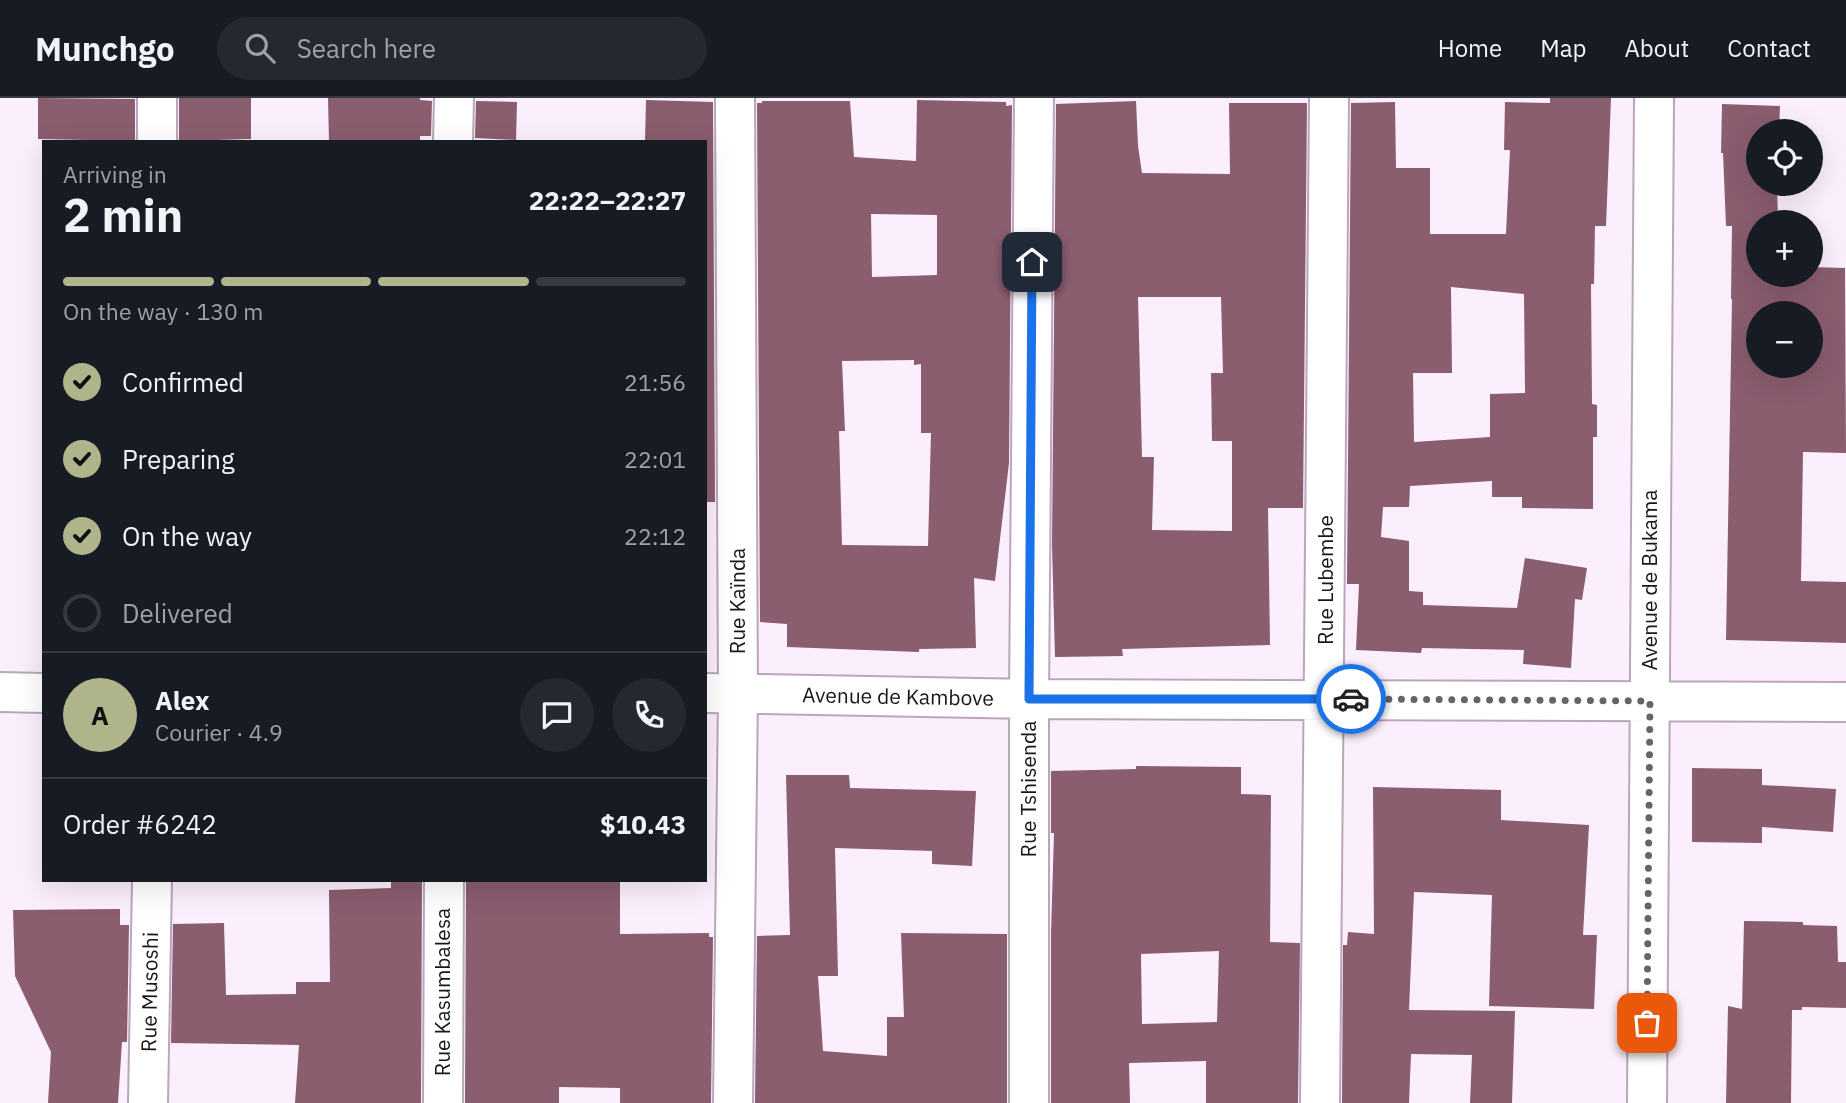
<!DOCTYPE html>
<meta charset="utf-8">
<style>
body{margin:0;font-family:"IBM Plex Sans",sans-serif;background:#242831;color:#f1f3f6;height:100vh;display:flex;flex-direction:column;font-size:26px;white-space:nowrap}
*{box-sizing:border-box;margin:0}
p{font-size:23px;color:#9ea1a6}
.icon{flex:none;width:38px;height:38px;fill:none;stroke:currentColor;stroke-width:2;stroke-linecap:round;stroke-linejoin:round}
.map{position:relative;flex:1;overflow:hidden}
.side{position:absolute;left:42px;top:42px;width:665px;height:742px;display:flex;flex-direction:column;background:#171b24;border-radius:0px;box-shadow:0 7px 28px #0002}
.side>*{flex:none}
.controls{position:absolute;left:1746px;top:21px;display:grid;gap:14px}
.controls a{display:grid;place-items:center;width:77px;height:77px;border-radius:50%;background:#171b24;box-shadow:0 7px 28px #0002;font-size:35px}
.pin{position:absolute;display:grid;place-items:center;width:60px;height:60px;color:#fff;margin:-30px;border-radius:14px;box-shadow:0 4px 10px #0006}
.courier{position:absolute;display:grid;place-items:center;width:70px;height:70px;margin:-35px;border:5px solid #1a73e8;border-radius:50%;background:#fff;color:#222;box-shadow:0 2px 9px #0007}
.head em{font-style:normal;font-weight:700}
.head div{display:flex;flex-direction:column-reverse}
.head{display:flex;align-items:center;justify-content:space-between;height:119px;padding:0 21px}
h1{font-size:46px;font-weight:700;line-height:52px}
.bar{display:grid;grid-template-columns:repeat(4,1fr);gap:10px 7px;align-content:center;height:84px;padding:0 21px}
.bar i{height:9px;border-radius:5px;background:#363941}
.bar .selected{background:#afb48a}
.bar p{grid-column:span 4}
.line{display:flex;align-items:center;gap:18px;padding:0 21px;border-top:2px solid #363941}
.line div{flex:1}
.round{display:grid;place-items:center;flex:none;width:74px;height:74px;border-radius:37px;background:#242831}
ol{padding:0 21px;list-style:none}
li{display:flex;align-items:center;gap:21px;height:77px}
li p{margin-inline-start:auto}
li .icon{padding:7px;border-radius:50%;background:#afb48a;color:#111;stroke-width:4}
li:last-child{color:#9ea1a6}
li i{width:38px;height:38px;border:4px solid #363941;border-radius:50%}
header{display:flex;align-items:center;gap:42px;box-sizing:border-box;height:98px;padding:0 35px;background:#171b24;border-bottom:2px solid #363941}
header strong{font-size:33px}
nav{display:flex;gap:38px;margin-inline-start:auto;font-size:24px}
.search{width:490px;height:63px;background:#242831;display:flex;align-items:center;gap:18px;box-sizing:border-box;padding:0 24px;border-radius:38px;color:#9ea1a6;font-size:26px}
.map>svg:first-child{display:block}
.building{fill:#8a5d6f;fill-rule:evenodd}
.lines{fill:none;stroke-linecap:round;stroke-linejoin:round}
.minor-casing{stroke:#baa6bc;stroke-width:42}
.minor{stroke:#fff;stroke-width:38}
.done{stroke:#6a616b;stroke-width:7;stroke-dasharray:0 12.6}
.route{stroke:#1a73e8;stroke-width:9}
.labels{text-anchor:middle;stroke-width:5;stroke-linejoin:round;paint-order:stroke}
.street-label{font-size:21px;fill:#1b141c;stroke:#fff}
</style>
<header>
<strong>Munchgo</strong>
<div class="search"><svg class="icon" aria-label="search" viewBox="0 0 24 24"><circle cx="10" cy="10" r="6"/><path d="M15 15l6 6"/></svg>Search here</div>
<nav><a>Home</a><a>Map</a><a>About</a><a>Contact</a></nav>
</header>
<div class="map">
<svg width="1846" height="1005" viewBox="0 0 1846 1005">
<rect width="100%" height="100%" fill="#fceffd"/>
<path class="building" d="M38 0 135 1V43L38 41Z
M179 0H251V41L179 43Z
M328 0H420V2L432 3 431 38H420V44H329Z
M1550 0H1611L1606 128H1595L1594 186H1591L1592 306 1597 307V339H1593V411L1522 410V399H1492V383L1410 388 1409 409H1383L1381 439 1409 443V493L1423 494V507L1517 510 1525 460 1587 470 1582 502 1575 501 1571 570 1523 566 1524 552 1422 550 1421 555 1356 552 1359 486H1347L1351 5 1395 4 1396 70H1430V136H1506L1510 52H1504L1505 4 1550 5ZM1451 189 1524 196 1525 295 1490 296V339L1414 344 1413 275H1452Z
M646 2 713 4 715 404H705V43L645 42Z
M917 2 1006 4V8L1012 7 1009 365 995 483 974 480 976 550 919 551V554L787 549V526L760 524 757 5H762V3H850L854 59 916 63ZM871 116 937 117V177L872 179ZM914 262V267L921 266V335H931L928 448 842 447 839 333H845L842 263Z
M476 3 517 4 516 42 475 40Z
M1136 3 1138 48 1142 75 1230 76 1229 5H1307L1303 410H1268L1270 547 1122 551 1123 558 1055 559 1052 447 1056 6ZM1138 199H1221L1223 275H1211L1212 343H1232V433L1152 432 1154 359H1142Z
M1722 6 1780 8 1779 33H1759V86H1777L1778 124H1759V177H1811V169L1845 170 1846 355 1803 354 1801 483 1846 484V545L1726 542 1732 201H1731L1732 128H1726L1723 55H1721ZM1759 215H1811V268H1759Z
M1136 668 1241 669V696L1271 697 1270 844 1300 845 1298 1005H1206V963L1129 965 1130 1005H1051V836L1054 735H1051V673L1136 671ZM1219 853 1217 924 1142 926 1141 856Z
M1692 670 1762 671V687L1836 691 1833 734 1762 729V745L1692 744Z
M786 677H849L850 690 976 693 972 768 932 766V753L835 750 838 878H818L823 953 887 958V919H904L901 835 1007 836V1005H755L757 838 790 837Z
M1373 689 1501 692V722L1589 727 1583 837H1597L1594 911 1489 908 1492 797 1414 794 1409 912 1515 913 1512 1005H1470L1472 957 1411 956 1409 1005H1342L1343 847H1347L1348 834 1374 836Z
M391 782H422L421 1005H295L299 947 171 945 173 826 224 825 226 897 296 896V884H330L329 792 391 790Z
M466 782H620V836L709 835V839H713L711 1005H620V990L559 989V1005H465Z
M120 811V827H129L127 944H122L118 1005H48L51 954 15 878 13 812Z
M1744 823 1803 824V827L1837 828 1838 864H1846V910L1802 909V912H1792L1791 1005H1726L1728 908 1742 911Z"/>
<g class="lines">
<g class="minor-casing">
<path id="minor" d="M157 44V0
M453 44 454 0
M0 594 44 595
M705 595 1029 601 1846 604
M148 1005 152 782
M443 1005 444 782
M733 1005 738 596 735 0
M1029 1005V601L1034 0
M1320 1005 1329 0
M1647 1005 1654 0"/>
</g>
<use href="#minor" class="minor"/>
</g>
<g class="lines">
<path class="done" d="M1351 601 1650 603 1647 925"/>
<path class="route" d="M1032 164 1029 601H1351"/>
</g>
<g class="labels">
<g class="street-label">
<text transform="translate(1326 482) rotate(-90)" y="7">Rue Lubembe</text>
<text transform="translate(1650 482) rotate(-90)" y="7">Avenue de Bukama</text>
<text transform="translate(738 503) rotate(-90)" y="7">Rue Kaïnda</text>
<text transform="translate(898 599) rotate(1)" y="7">Avenue de Kambove</text>
<text transform="translate(1029 691) rotate(-90)" y="7">Rue Tshisenda</text>
<text transform="translate(150 894) rotate(-89)" y="7">Rue Musoshi</text>
<text transform="translate(443 894) rotate(-90)" y="7">Rue Kasumbalesa</text>
</g>
</g>
</svg>
<div class="controls">
<a><svg class="icon" aria-label="locate" viewBox="0 0 24 24"><circle cx="12" cy="12" r="6"/><path d="M12 2v4M12 18v4M2 12h4M18 12h4"/></svg></a>
<a>+</a>
<a>−</a>
</div>
<div class="pin" style="left:1647px;top:925px;background:#ea580c"><svg class="icon" aria-label="bag" viewBox="0 0 24 24"><path d="M5 8h14l-1 12H6zM9 8a3 3 0 0 1 6 0"/></svg></div>
<div class="pin" style="left:1032px;top:164px;background:#1f2937"><svg class="icon" aria-label="home" viewBox="0 0 24 24"><path d="M3 11l9-7 9 7M6 9v11h12V9"/></svg></div>
<div class="courier" style="left:1351px;top:601px"><svg class="icon" aria-label="car" viewBox="0 0 24 24"><path d="M5 17H2v-5l4-1 3-4h7l3 4 3 1v5h-3M9 17h6M6 11h13"/><circle cx="7" cy="17" r="2"/><circle cx="17" cy="17" r="2"/></svg></div>
<section class="side">
<div class="head"><div><h1>2 min</h1><p>Arriving in</p></div><em>22:22–22:27</em></div>
<div class="bar"><i class="selected"></i><i class="selected"></i><i class="selected"></i><i></i><p>On the way · 130 m</p></div>
<ol>
<li><svg class="icon" aria-label="check" viewBox="0 0 24 24"><path d="M5 12l5 5 9-10"/></svg>Confirmed<p>21:56</p></li>
<li><svg class="icon" aria-label="check" viewBox="0 0 24 24"><path d="M5 12l5 5 9-10"/></svg>Preparing<p>22:01</p></li>
<li><svg class="icon" aria-label="check" viewBox="0 0 24 24"><path d="M5 12l5 5 9-10"/></svg>On the way<p>22:12</p></li>
<li><i></i>Delivered</li>
</ol>
<div class="line" style="height:126px"><b class="round" style="background:#afb48a;color:#111">A</b><div><b>Alex</b><p>Courier · 4.9</p></div><a class="round"><svg class="icon" aria-label="chat" viewBox="0 0 24 24"><path d="M4 5h16v11H9l-5 4z"/></svg></a><a class="round"><svg class="icon" aria-label="phone" viewBox="0 0 24 24"><path d="M5 4h4l2 5-3 2q2 4 5 5l2-3 5 2v4C11 20 4 13 5 4z"/></svg></a></div>
<div class="line" style="height:91px"><div>Order #6242</div><b>$10.43</b></div>
</section>
</div>
